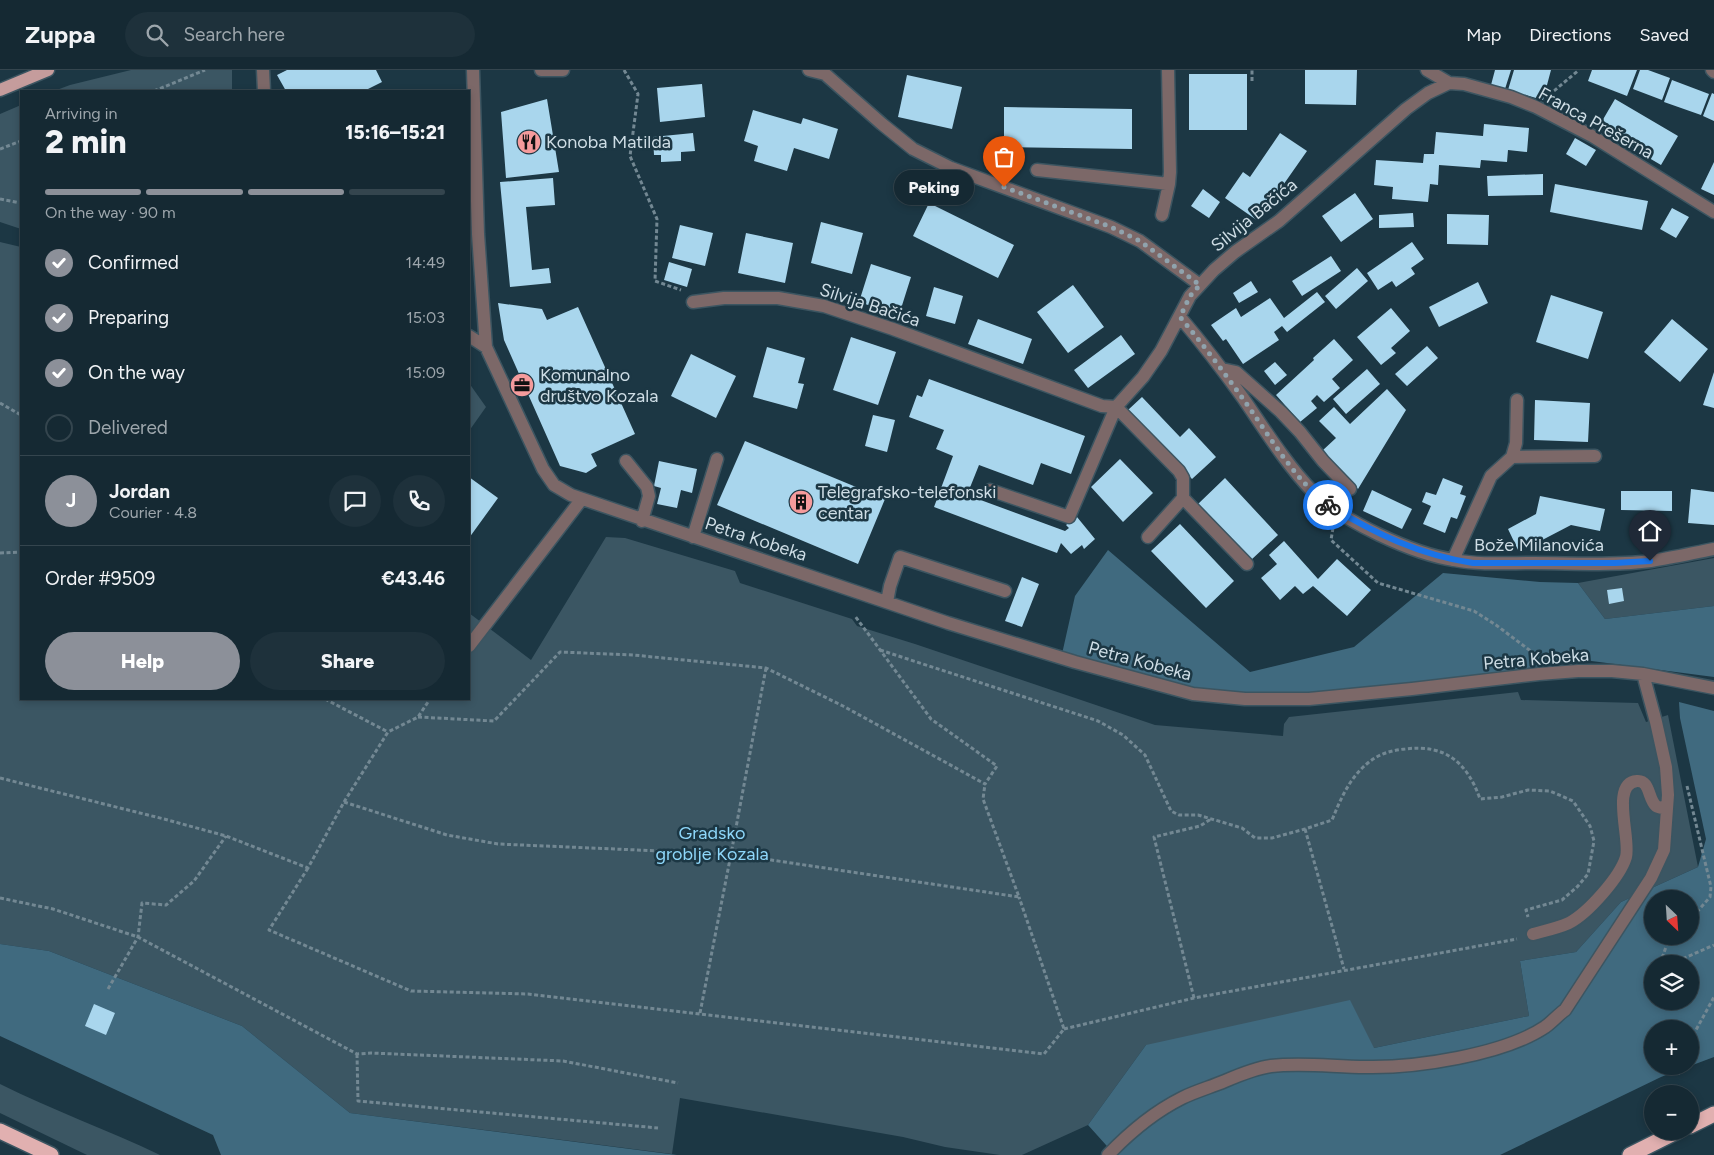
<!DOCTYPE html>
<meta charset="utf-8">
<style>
body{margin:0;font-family:Figtree,sans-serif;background:#1e313b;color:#f1f3f6;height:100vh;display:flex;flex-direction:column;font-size:19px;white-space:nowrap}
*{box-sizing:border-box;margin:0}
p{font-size:16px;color:#9da6ac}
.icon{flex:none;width:28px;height:28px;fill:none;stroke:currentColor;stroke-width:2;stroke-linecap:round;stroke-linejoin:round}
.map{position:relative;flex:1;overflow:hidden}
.drawer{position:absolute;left:20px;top:20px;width:450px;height:610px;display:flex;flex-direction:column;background:#152933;border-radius:0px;box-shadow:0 2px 8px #0003,0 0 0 1px #34454e}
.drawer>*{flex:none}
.needle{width:32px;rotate:155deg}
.buttons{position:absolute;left:1644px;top:820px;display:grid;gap:10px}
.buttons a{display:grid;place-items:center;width:55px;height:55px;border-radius:50%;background:#152933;box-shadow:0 2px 8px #0003,0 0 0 1px #34454e;font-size:25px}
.pin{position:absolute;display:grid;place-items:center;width:42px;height:42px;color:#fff;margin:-51px -21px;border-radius:50% 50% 50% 0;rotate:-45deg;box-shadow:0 0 5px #0007}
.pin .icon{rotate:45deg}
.courier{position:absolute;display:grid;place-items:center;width:50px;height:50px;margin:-25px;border:4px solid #1a73e8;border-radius:50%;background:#fff;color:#222;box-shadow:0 1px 6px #0007}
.bubble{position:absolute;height:35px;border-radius:18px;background:#152933;box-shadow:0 2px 8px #0003,0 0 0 1px #34454e;font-size:16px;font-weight:800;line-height:35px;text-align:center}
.summary em{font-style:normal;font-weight:800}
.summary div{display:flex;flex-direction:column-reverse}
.summary{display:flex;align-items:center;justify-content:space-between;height:85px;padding:0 25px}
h1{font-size:32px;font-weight:800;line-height:38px}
.bar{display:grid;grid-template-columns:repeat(4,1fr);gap:8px 5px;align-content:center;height:60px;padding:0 25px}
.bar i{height:6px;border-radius:4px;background:#34454e}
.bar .current{background:#8c9099}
.bar p{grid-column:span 4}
.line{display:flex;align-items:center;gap:12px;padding:0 25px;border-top:1px solid #34454e}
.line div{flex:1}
.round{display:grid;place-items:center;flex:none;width:52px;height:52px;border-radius:26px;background:#1e313b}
ol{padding:0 25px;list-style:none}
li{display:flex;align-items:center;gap:15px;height:55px}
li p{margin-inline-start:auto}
li .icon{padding:5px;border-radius:50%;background:#8c9099;color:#fff;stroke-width:4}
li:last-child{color:#9da6ac}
li i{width:28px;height:28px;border:2px solid #34454e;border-radius:50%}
.action{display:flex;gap:10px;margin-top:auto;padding:10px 25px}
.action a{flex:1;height:58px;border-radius:30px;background:#8c9099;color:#fff;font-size:20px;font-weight:800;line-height:58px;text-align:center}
.action a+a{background:#1e313b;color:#f1f3f6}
header{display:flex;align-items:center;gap:30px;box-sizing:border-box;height:70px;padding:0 25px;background:#152933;border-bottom:1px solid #34454e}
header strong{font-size:24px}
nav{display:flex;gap:28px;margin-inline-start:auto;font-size:18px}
.search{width:350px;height:45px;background:#1e313b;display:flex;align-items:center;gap:12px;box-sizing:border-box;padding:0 18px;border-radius:28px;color:#9da6ac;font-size:19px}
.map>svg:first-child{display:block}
.green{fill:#3b5663}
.forest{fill:#406a7f;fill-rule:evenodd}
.building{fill:#a9d6ed}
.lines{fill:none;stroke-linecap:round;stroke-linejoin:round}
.minor-casing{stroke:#3c5561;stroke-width:15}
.major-casing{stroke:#3c5561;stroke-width:15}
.highway-casing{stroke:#3c5561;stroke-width:18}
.path{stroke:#738893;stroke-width:3;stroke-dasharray:4 2.5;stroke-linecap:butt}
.minor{stroke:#7c6868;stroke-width:12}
.major{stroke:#c59c9c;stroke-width:12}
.highway{stroke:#e1b0b0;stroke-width:15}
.done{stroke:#90a3ad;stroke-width:5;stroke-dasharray:0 9}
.route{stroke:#1a73e8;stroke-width:6}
.labels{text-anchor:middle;stroke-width:5;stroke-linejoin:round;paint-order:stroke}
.street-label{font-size:18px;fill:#cedde5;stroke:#1c3744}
.poi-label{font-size:18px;fill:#cedde5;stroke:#1c3744;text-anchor:start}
.park-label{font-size:18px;fill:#8ed7fa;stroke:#1c3744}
</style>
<header>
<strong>Zuppa</strong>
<div class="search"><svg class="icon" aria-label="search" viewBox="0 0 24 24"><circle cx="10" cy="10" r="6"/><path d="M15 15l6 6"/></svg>Search here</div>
<nav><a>Map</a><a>Directions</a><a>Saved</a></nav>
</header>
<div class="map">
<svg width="1714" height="1085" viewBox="0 0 1714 1085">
<rect width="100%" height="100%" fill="#1c3744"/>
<path class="green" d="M131 0H232V21H54L70 15Z
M21 35V159L0 152V44Z
M0 172 21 177V629H469V543L531 590 606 467 625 468 735 501 740 513 852 549 857 556 915 574 1155 655 1283 666 1284 654 1289 647 1518 622 1521 630 1638 633 1646 652 1668 645 1698 797 1621 832 1576 882 1520 891 1529 946 1374 978 1146 975 1088 1055 1022 1085H1000L945 1077 903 1067 680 1028 672 1084 350 1043 242 956 49 881 0 874Z
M469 313 486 337 469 361Z
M1714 488V536L1605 549 1578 513Z
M0 1014C52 1040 108 1060 160 1085H87L0 1043Z"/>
<path class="forest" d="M1108 480 1250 602 1354 577 1443 503 1540 512 1578 513 1605 549 1714 536V607L1584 590 1493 603 1314 625 1199 621 1062 584 1075 526Z
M1679 632 1714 641V987L1690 996V959H1652V996H1689L1661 1007 1500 1085H1115L1088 1055 1146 975 1350 930 1374 978 1529 946 1520 891 1576 882 1621 832 1698 797 1706 769 1680 648ZM1652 829H1690V866H1652ZM1652 894H1690V931H1652Z
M0 874 49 881 242 956 350 1043 677 1085H221L213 1065 0 966Z"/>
<path class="building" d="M287 0H376L382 12 364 21H286L277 5Z
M1305 0H1357L1356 35 1305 34Z
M1495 0H1511L1505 19 1491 15Z
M1514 0H1551L1543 30 1508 20Z
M1592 0H1637L1627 26 1588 11Z
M1640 0H1648L1670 8 1662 30 1633 19Z
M1189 4H1247V60H1189Z
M907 5 962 17 952 59 898 47Z
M1672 10 1709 24 1701 45 1664 32Z
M702 14 705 47 660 52 657 18Z
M1712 23 1714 24V51L1703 46Z
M547 29 559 102 506 108 501 42Z
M1615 29 1678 66 1661 95 1598 58Z
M1004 37 1132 39V79L1004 77Z
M753 40 801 54 803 48 838 59 829 89 794 78 787 101 754 91 758 76 744 71Z
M1484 54 1529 58 1527 82 1508 80 1507 92 1481 90 1480 98 1439 95 1438 115 1430 114 1428 132 1392 129 1393 117 1374 115 1376 90 1423 93 1424 84H1434L1436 62 1483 66Z
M693 63 695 81 681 82V91L661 92V85H654L653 67Z
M1280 63 1307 81 1258 151 1225 128 1243 102 1250 107Z
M1575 68 1596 80 1586 96 1566 84Z
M1714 92V125L1701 119Z
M1543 104V125L1488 126 1487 106Z
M553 108 555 135 526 137 532 200 549 198 551 213 510 217 500 112Z
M1555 114 1648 131 1642 160 1550 142Z
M1203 119 1220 132 1209 148 1191 136Z
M1355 123 1373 149 1341 172 1322 146Z
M929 133 1014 175 998 208 913 166Z
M1672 138 1689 147 1676 168 1660 159Z
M1413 143 1414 157 1379 158V145Z
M1447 144 1489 145 1488 175 1447 174Z
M821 152 863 163 852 204 811 193Z
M680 155 713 163 705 196 672 188Z
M746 163 793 173 785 213 738 203Z
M1412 172 1424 189 1411 198 1415 204 1396 217 1392 211 1378 220 1367 203Z
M1331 186 1341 201 1302 226 1292 211Z
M669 192 692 199 687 217 664 210Z
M871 194 911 207 899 245 859 232Z
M1357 198 1368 211 1336 239 1325 226Z
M1251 211 1258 222 1239 233 1233 223Z
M1478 212 1488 233 1439 257 1429 237Z
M1073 215 1104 257 1068 283 1037 242Z
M934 217 963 226 955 254 926 246Z
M1317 222 1325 232 1287 262 1282 256 1274 262 1279 270 1243 294 1226 269 1223 271 1211 255 1236 238 1241 247 1270 228 1284 248Z
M1551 225 1603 242 1588 289 1536 272Z
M498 233 542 239 547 250 578 237 635 364 591 384 597 396 586 403 560 396 504 270Z
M1391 238 1410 261 1391 278 1396 283 1381 295 1357 267Z
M978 249 1032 269 1023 294 968 274Z
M1672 249 1708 279 1680 312 1644 282Z
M1121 265 1135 284 1088 318 1074 300Z
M851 267 896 282 878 335 833 320Z
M1334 269 1353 290 1332 309 1340 318 1324 332 1317 325 1311 331 1317 338 1300 352 1276 325 1314 290 1313 288Z
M1427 276 1438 288 1407 316 1395 304Z
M767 277 805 288 798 313 804 314 797 339 753 327Z
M691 284 736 306 716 348 671 326Z
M1275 292 1287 305 1275 315 1264 301Z
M1367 299 1380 314 1346 344 1333 329Z
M1714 302V338L1703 335Z
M929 309 1085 366 1071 404 1041 393 1033 415 979 395 967 425 1065 461 1069 458 1066 455 1077 447 1095 469 1084 479 1082 475 1071 484 1061 473 1057 483 934 437 953 386 936 379 944 360 909 347 917 325 922 327Z
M1387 319 1406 340 1358 419 1322 381 1336 368 1319 351 1334 337 1350 354Z
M1142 327 1180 367 1189 358 1216 387 1192 409 1128 340Z
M1535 330 1590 333 1588 372 1534 370Z
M873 345 895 350 887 382 865 376Z
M745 371 885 429 858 494 717 435Z
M1120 389 1153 423 1123 452 1091 417Z
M659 391 697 399 692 423 681 420 677 438 657 434 661 418 654 416Z
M469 407 498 428 469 468Z
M1225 408 1278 465 1251 490 1198 434Z
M1443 408 1463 416 1460 424 1466 426 1457 449 1451 447 1445 463 1423 454 1431 436 1422 432 1426 422 1436 425Z
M1691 419 1714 422V455L1688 453Z
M1372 420 1412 439 1402 459 1363 441Z
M1621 421H1672V441L1621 440Z
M1540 426 1605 439 1600 461 1571 455 1519 482 1508 459 1536 444Z
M1180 454 1234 511 1206 538 1151 481Z
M1284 471 1318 509 1337 489 1371 520 1347 546 1313 516 1303 524 1295 516 1280 530 1261 508 1277 494 1269 485Z
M1022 507 1039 514 1022 557 1005 551Z
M1622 518 1624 531 1609 534 1607 520Z
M94 934 115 943 106 965 85 956Z"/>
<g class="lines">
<g class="minor-casing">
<path id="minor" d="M263 0 264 21
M473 0 478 164 486 277 543 399 554 415 571 425 948 553 1075 592 1193 624 1245 629H1309L1412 619 1539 604 1578 601H1612L1643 604 1714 618
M541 0H563
M809 0 825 4 882 54 913 79 951 98 1111 157 1140 171 1200 215
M1427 0 1449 13 1464 14 1511 27 1536 37 1592 66 1714 142
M1712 0 1714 2
M1037 100 1169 114
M1162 145 1169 114 1170 102 1168 0
M693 232 724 228H778L824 236 893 259 1102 336 1116 337 1143 307 1161 281 1190 226 1214 200 1235 182 1279 151 1406 39 1428 23 1449 13
M1180 247C1202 273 1223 300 1243 328 1265 360 1286 394 1313 422 1342 451 1413 484 1454 490 1480 495 1507 493 1534 493 1572 493 1612 496 1651 491 1672 488 1693 483 1714 479
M469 266 486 277
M1222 299 1236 302 1281 342 1300 362 1323 391 1350 419
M1512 387 1595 386
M626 391 647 417 649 426 642 451
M990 420 1069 447 1116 337 1179 401 1183 408V428L1247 494
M693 467 717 389
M1148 467 1183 428
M1453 490 1491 406 1512 387 1516 373 1517 330
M887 532 890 516 900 487 1005 521
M469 576 581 430
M1533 864C1544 861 1558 858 1569 853 1588 843 1620 807 1626 787 1631 769 1610 713 1637 711 1650 710 1648 729 1656 736 1659 738 1664 738 1667 739
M1108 1085C1130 1062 1154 1042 1182 1028 1196 1021 1211 1017 1225 1011 1239 1005 1256 998 1271 996 1303 992 1334 997 1366 997 1415 998 1503 985 1545 957 1552 952 1558 945 1565 940L1651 808 1664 780 1668 725 1666 697 1656 652 1643 604"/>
</g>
<g class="major-casing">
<path id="major" d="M0 20 48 0"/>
</g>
<g class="highway-casing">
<path id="highway" d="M1690 1056 1714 1044
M0 1061 51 1085
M1630 1085 1678 1061"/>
</g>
<path class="path" d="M624 0 638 24 630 86 657 149 655 211 681 220
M1252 11V0
M154 21 205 0
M1549 25 1579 0
M0 79 21 71
M0 129 21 133
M0 333 21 345
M1333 458 1331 470 1378 513 1474 541 1496 555 1536 585
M0 483 21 482
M880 580 1098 651 1123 665 1145 685 1171 741 1179 745H1198L1242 758 1255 768H1272L1305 759 1332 750C1341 728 1350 707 1369 692 1379 684 1392 680 1405 679 1445 674 1467 692 1480 729L1502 727 1528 720 1550 721 1573 731 1590 756 1594 771 1588 804 1578 816 1562 830 1526 840 1528 847
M325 629 388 662
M418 647 494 651 560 582 633 585 766 598 843 636 985 714 997 696 931 649 855 546
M0 708 164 749 226 766 308 798 344 732 388 662 418 647 430 629
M1687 716 1711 817 1710 827 1690 850
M344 732 447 765 498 774 731 784 766 598
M1305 759 1344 899
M308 798 269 860 411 921 528 924 1044 984 1064 959 1019 827
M0 828 53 839 138 867 357 984 371 983 563 991 678 1013
M1660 894 1667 874 1674 866
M1671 894 1714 875
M108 919 138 867 142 833 166 835 194 811 226 766
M1194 928 1154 767 1200 756 1211 749
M700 943 731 784 1019 827 983 729 985 714
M1064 959 1194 928 1517 869
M1690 971 1714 927
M357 984 358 1031 658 1058
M1678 996V1005"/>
<use href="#minor" class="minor"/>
<use href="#major" class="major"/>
<use href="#highway" class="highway"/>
</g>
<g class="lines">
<path class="done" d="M1004 117 1111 157 1140 171 1200 215 1190 226 1180 247C1206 278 1230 310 1253 343 1275 375 1297 411 1328 435"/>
<path class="route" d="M1328 435C1374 463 1419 485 1473 493H1615L1650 491"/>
</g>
<defs>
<g id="restaurant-disc" transform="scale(1.25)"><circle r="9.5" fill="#f59b9c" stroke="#1c3744"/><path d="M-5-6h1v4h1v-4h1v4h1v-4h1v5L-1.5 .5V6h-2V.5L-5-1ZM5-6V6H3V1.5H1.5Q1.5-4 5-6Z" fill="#111"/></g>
<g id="office-disc" transform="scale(1.25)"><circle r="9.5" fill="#f59b9c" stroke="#1c3744"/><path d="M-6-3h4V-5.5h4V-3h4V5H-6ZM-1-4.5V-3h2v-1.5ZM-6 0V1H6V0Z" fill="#111"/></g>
<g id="building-disc" transform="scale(1.25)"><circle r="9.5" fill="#f59b9c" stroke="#1c3744"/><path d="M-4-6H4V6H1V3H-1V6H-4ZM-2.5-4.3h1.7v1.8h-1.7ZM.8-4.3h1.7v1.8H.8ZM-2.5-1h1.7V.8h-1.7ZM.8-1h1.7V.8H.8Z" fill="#111"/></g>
</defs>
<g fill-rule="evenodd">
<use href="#restaurant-disc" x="529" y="72"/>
<use href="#office-disc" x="522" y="315"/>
<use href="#building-disc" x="801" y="432"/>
</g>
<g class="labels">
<g class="street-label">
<text transform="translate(1596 53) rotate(29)" y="6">Franca Prešerna</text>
<text transform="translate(1254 145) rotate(-39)" y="6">Silvija Bačića</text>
<text transform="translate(870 235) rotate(18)" y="6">Silvija Bačića</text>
<text transform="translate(756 469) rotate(18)" y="6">Petra Kobeka</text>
<text x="1539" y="481">Bože Milanovića</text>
<text transform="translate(1536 589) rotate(-5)" y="6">Petra Kobeka</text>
<text transform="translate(1140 591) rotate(15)" y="6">Petra Kobeka</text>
</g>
<g class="poi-label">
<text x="546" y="78">Konoba Matilda</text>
<text x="540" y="311">Komunalno<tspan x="540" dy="21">društvo Kozala</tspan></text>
<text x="818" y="428">Telegrafsko-telefonski<tspan x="818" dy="21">centar</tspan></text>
</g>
<g class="park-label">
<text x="712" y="769">Gradsko<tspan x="712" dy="21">groblje Kozala</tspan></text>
</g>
</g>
</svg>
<div class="buttons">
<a><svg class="needle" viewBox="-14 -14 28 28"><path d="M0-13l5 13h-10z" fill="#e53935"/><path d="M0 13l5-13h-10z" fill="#9da6ac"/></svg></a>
<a><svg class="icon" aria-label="layers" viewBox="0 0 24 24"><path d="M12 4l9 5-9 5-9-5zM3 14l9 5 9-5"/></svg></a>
<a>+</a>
<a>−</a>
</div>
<div class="pin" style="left:1004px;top:117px;background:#ea580c"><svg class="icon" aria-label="bag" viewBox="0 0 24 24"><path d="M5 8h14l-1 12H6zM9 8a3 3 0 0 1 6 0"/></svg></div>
<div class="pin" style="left:1650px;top:491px;background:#1f2937"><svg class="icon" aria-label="home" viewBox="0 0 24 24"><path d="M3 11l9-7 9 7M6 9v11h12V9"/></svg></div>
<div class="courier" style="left:1328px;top:435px"><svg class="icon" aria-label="bike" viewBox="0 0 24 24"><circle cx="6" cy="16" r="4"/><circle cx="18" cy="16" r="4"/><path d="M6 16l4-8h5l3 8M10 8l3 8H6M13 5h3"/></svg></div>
<div class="bubble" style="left:894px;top:100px;width:80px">Peking</div>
<section class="drawer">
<div class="summary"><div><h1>2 min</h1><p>Arriving in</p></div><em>15:16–15:21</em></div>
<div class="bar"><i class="current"></i><i class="current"></i><i class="current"></i><i></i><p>On the way · 90 m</p></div>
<ol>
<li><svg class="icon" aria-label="check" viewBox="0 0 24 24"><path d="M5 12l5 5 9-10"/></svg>Confirmed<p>14:49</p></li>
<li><svg class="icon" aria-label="check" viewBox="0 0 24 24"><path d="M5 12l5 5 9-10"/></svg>Preparing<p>15:03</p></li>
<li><svg class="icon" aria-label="check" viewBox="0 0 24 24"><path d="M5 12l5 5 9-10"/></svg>On the way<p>15:09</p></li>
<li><i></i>Delivered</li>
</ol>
<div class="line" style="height:90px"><b class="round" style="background:#8c9099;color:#fff">J</b><div><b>Jordan</b><p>Courier · 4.8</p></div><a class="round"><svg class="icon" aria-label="chat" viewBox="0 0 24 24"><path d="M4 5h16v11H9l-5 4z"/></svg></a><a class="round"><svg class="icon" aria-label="phone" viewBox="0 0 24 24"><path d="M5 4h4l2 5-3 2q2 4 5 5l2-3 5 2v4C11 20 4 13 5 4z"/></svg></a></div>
<div class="line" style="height:65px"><div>Order #9509</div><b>€43.46</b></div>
<div class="action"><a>Help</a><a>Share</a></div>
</section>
</div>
